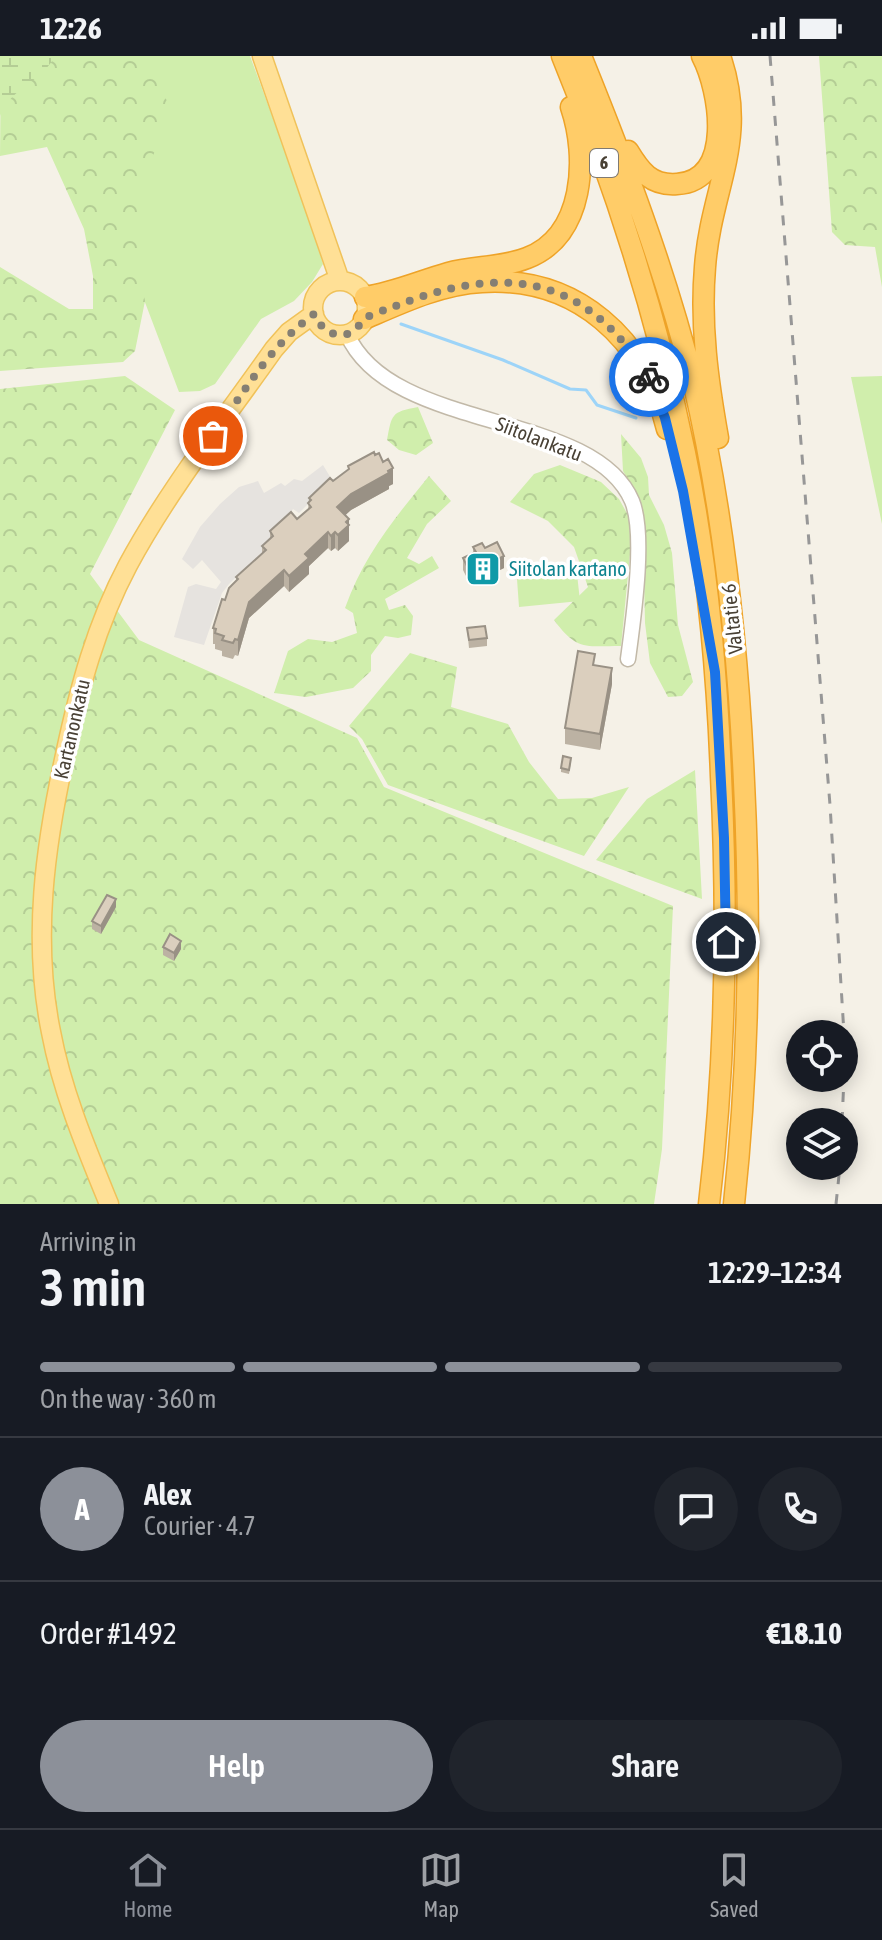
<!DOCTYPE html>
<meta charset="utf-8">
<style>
body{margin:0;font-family:"Asap Condensed",sans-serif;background:#20242c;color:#f1f3f6;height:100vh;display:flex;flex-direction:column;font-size:30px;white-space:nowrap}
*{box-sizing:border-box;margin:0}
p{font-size:26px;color:#9ea1a6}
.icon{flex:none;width:44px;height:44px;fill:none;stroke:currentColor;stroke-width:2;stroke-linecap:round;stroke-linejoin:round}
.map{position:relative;height:1148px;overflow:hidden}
.details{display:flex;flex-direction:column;background:#171b24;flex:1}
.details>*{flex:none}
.fabs{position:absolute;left:786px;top:964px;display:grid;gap:16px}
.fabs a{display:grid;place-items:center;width:72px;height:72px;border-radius:50%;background:#171b24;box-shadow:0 4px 20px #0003;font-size:40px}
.pin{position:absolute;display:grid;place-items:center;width:68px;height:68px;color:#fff;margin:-34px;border:4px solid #fff;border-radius:50%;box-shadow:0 2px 8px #0007}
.courier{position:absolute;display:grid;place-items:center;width:80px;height:80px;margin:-40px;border:6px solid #1a73e8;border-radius:50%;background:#fff;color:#222;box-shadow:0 2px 10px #0007}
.headline em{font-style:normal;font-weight:600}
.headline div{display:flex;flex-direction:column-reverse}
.headline{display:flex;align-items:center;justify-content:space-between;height:136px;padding:0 40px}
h1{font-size:52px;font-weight:600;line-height:60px}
.bar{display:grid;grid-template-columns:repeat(4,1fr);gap:12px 8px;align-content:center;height:96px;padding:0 40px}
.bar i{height:10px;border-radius:6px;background:#363941}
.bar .selected{background:#8c9099}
.bar p{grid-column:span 4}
.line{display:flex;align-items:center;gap:20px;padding:0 40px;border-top:2px solid #363941}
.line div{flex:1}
.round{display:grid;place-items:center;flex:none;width:84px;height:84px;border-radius:42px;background:#20242c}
.cta{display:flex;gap:16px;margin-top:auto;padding:16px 40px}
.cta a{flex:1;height:92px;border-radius:48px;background:#8c9099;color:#fff;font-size:32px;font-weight:600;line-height:92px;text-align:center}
.cta a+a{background:#20242c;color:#f1f3f6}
.status{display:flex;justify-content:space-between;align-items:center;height:56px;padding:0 40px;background:#171b24;direction:ltr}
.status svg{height:22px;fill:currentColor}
.tabs{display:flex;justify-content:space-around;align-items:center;height:112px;border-top:2px solid #363941;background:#171b24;font-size:22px;color:#9ea1a6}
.tabs a{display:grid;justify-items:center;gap:4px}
.tabs .selected{color:#8c9099}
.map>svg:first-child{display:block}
.green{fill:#d0eeac}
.forest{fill:url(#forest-crowns)}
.wetland{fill:url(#wetland-marsh)}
.parking{fill:#e6e3df}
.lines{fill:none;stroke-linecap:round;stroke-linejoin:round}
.stream{stroke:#9dd4f8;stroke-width:3}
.minor-casing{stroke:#c2b9a8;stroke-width:17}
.major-casing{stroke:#f0c25a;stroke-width:21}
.highway-casing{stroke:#eea328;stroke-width:23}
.minor{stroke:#fff;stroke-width:14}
.major{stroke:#ffe096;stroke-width:18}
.highway{stroke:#ffcc68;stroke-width:20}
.rail{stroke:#979797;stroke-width:3;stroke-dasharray:10 10;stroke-linecap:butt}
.wall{fill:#bcb2a3}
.shaded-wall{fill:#999185}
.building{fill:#dbcfbe;stroke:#999185;stroke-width:2}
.done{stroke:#857f73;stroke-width:8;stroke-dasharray:0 14.4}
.route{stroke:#1a73e8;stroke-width:10}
.labels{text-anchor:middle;stroke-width:7;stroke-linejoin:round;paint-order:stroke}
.shield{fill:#fff;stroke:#807a72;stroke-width:2}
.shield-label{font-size:18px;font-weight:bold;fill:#494135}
.street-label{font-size:20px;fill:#494135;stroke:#fff}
.culture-label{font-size:20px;fill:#0d838f;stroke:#fff;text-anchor:start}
</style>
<div class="status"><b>12:26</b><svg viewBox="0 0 49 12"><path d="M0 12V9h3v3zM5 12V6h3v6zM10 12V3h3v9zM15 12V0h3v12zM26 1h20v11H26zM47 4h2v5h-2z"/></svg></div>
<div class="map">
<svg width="882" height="1148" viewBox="0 0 882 1148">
<defs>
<pattern id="forest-crowns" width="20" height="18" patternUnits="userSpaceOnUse" patternTransform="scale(2)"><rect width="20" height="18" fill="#d0eeac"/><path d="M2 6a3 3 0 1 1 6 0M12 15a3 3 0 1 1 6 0" fill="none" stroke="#b4cd95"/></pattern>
<pattern id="wetland-marsh" width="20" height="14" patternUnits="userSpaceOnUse" patternTransform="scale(2)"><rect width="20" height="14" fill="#d0eeac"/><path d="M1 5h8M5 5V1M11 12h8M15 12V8" fill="none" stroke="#b4cd95"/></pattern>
</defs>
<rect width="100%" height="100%" fill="#f5f1e7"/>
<path class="green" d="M127 0H250L309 160 323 208 312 226 294 245 261 263 215 328 200 335 179 336 80 75Z
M882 320V468L851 321Z
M577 518 580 545 519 551 517 523Z"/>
<path class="forest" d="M1 0H149L170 53 140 136 138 207 145 245 135 295 123 306 0 315V211L69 253H93V220L84 173 47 91 0 100Z
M819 0H882V231L875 191 845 189 832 176Z
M125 320 175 354 90 518 139 584 357 682 384 731 673 850 662 1093 654 1148H0V333Z
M418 351 433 387 416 399 399 394 387 384C392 358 391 356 418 351Z
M621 378 641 402 648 421 649 439 664 469 672 497 678 569 693 626 682 640 668 641 650 607 645 567 643 472 639 441 623 415Z
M560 409 601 426 619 443 633 468 621 590C585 590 577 595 554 564L588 531 574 491 548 465 510 446 534 418Z
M429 420 451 445 427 468 407 502 419 508 432 500 439 512 385 543 389 554 405 549 413 560 411 579 398 582 385 580 371 599V615L353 632 306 641 274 637 288 595 308 583 332 586 357 577 353 557 345 552C364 499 394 463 429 420Z
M410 597 457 611 451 651 508 668 529 706 558 743 592 742 629 731 584 800 388 729 362 683 349 670Z
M695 714 702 843 596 804 647 743Z"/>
<path class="wetland" d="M0 0H55C41 27 12 30 0 60Z"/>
<path class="parking" d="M323 409 332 424 299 457 293 453 271 487 229 528 222 537 204 589 174 581 188 531 196 528 216 533 221 526 202 504 193 513 182 503 200 471 220 448 239 431 258 425 264 437 281 427 285 430 294 423 302 425Z"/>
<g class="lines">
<path class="stream" d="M401 268 503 304 570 333 586 334 597 349 636 362"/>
<g class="minor-casing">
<path id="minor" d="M347 278C391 378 593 353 632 445 646 479 633 565 628 603"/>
</g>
<g class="major-casing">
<path id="major" d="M262 0 340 225
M313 252a27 27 0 1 1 54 0a27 27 0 1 1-54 0Z
M109 1148C86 1092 62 1035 51 976 32 883 45 790 65 699 79 633 96 569 128 509 169 433 224 364 274 293L289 276 314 258"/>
</g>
<g class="highway-casing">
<path id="highway" d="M562 0C615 129 657 260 685 397 707 503 717 613 721 720 728 863 726 1006 709 1148
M581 0C624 106 665 213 693 325 724 457 738 591 744 726 751 866 749 1008 734 1148
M628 95C640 115 651 130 677 128 735 125 720 34 702 0
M365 241C393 237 420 225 448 217 473 210 502 212 527 202 585 180 588 101 571 51
M364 263C401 247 441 228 482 226 577 220 645 283 667 373
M718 382C708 326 700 269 705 211 711 130 749 85 720 0"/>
</g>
<use href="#minor" class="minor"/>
<use href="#major" class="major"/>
<use href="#highway" class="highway"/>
<path class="rail" d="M770 0 830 749 844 978
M842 1066 844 1022
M836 1148 840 1110"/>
</g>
<path class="wall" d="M348 410 393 428 389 430V433L351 454 345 459 349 463V485L338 495 335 492 331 495 328 492 309 510V518L289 536 284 530 249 562 238 600 235 599 233 603 222 600V595L215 593V588H213V572L225 544 236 525V521L262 497V490L270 483V475L297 463 308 454 309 442 348 414Z
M473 491 485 492 504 512 500 514V520L491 525 489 521 470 528 463 514V502L473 498Z
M467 572 487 582V590L469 592Z
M595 609 612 628 600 694 565 688V672Z
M571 706 569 718 561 716V712Z
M116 851 101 878 92 873V865Z
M163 891 181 893 174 905 163 899Z"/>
<path class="shaded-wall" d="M393 412V428L389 430V433L351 454 337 467V451L351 438Z
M349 463V485L338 495V479L346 466Z
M328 476V492L309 510V518L289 536V520L305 498Z
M335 476V492L331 495V480Z
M504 500V512L500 514V520L491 525V513L498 503Z
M489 509V521L470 528V516Z
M284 514V530L249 562 238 600V584L249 546Z
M612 612V628L600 694V678Z
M116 843V851L101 878V870Z
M181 885V893L174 905V897Z"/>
<path class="building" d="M374 396 375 399 379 397 383 406 388 403 393 412 388 415 389 417 351 438 337 451 349 463 346 466 349 469 338 479 335 476 331 480 328 476 305 498 309 502 289 520 284 514 249 546 238 584 235 583 233 587 222 584 224 580 215 577 216 573 213 572 222 543 225 544 229 532 238 523 236 521 266 494 262 490 273 480 270 475 291 456 297 463 311 451 308 447 311 444 309 442 330 422 333 425 349 413 348 410Z
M497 486 504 500 498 503 500 508 491 513 489 509 470 516 463 502 476 496 473 491 482 487 485 492Z
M485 570 487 582 469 584 467 572Z
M578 595 595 598 593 609 612 612 600 678 565 672Z
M563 700 571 702 569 714 561 712Z
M107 839 116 843 101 870 92 865Z
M170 878 181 885 174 897 163 891Z"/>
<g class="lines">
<path class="done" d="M213 380C244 336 269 291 314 258 320 271 331 282 347 278 356 276 359 268 365 263 371 258 381 255 388 253 499 208 581 214 649 321"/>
<path class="route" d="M649 321 665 362 683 435 715 616 724 782 726 886"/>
</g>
<defs>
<g id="building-square" transform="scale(1.8)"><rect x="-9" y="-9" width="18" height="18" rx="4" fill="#0f9aa8" stroke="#fff"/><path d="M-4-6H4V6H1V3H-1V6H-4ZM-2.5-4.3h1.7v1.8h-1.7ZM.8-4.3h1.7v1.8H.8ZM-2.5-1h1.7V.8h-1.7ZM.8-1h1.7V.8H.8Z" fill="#fff"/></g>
</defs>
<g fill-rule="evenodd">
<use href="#building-square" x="483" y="513"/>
</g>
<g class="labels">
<rect class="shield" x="590" y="93" width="28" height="28" rx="6"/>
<g class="shield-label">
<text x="604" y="113">6</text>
</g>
<g class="street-label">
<text transform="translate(539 383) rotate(21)" y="7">Siitolankatu</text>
<text transform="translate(732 563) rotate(-96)" y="7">Valtatie 6</text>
<text transform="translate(72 673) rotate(-77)" y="7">Kartanonkatu</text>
</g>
<g class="culture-label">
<text x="509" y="520">Siitolan kartano</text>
</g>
</g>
</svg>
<div class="fabs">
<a><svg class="icon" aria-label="locate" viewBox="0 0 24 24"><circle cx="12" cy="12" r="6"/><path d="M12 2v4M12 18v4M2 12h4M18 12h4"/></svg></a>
<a><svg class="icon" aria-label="layers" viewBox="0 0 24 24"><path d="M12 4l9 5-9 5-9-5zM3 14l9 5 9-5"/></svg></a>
</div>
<div class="pin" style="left:213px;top:380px;background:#ea580c"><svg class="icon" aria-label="bag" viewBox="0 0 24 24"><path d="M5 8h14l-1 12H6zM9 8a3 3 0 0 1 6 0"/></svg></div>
<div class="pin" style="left:726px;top:886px;background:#1f2937"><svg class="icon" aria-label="home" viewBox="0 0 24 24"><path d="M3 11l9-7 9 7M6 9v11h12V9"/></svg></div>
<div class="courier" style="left:649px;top:321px"><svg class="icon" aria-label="bike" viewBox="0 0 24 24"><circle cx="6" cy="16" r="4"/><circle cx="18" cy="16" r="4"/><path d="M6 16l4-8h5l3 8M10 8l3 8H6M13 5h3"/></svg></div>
</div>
<section class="details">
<div class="headline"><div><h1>3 min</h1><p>Arriving in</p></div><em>12:29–12:34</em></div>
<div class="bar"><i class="selected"></i><i class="selected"></i><i class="selected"></i><i></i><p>On the way · 360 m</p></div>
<div class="line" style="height:144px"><b class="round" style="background:#8c9099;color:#fff">A</b><div><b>Alex</b><p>Courier · 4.7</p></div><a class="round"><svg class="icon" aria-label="chat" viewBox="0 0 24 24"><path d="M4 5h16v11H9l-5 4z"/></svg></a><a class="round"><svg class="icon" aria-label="phone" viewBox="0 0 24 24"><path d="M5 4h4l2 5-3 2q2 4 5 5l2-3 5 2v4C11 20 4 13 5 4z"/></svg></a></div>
<div class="line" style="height:104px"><div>Order #1492</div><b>€18.10</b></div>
<div class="cta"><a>Help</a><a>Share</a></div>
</section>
<nav class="tabs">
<a class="selected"><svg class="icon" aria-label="home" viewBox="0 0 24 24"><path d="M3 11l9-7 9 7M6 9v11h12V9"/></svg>Home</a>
<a><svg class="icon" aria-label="map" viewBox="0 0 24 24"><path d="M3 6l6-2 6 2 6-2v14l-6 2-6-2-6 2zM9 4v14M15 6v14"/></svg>Map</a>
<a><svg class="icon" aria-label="saved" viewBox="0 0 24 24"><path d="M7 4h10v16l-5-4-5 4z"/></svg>Saved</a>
</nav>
